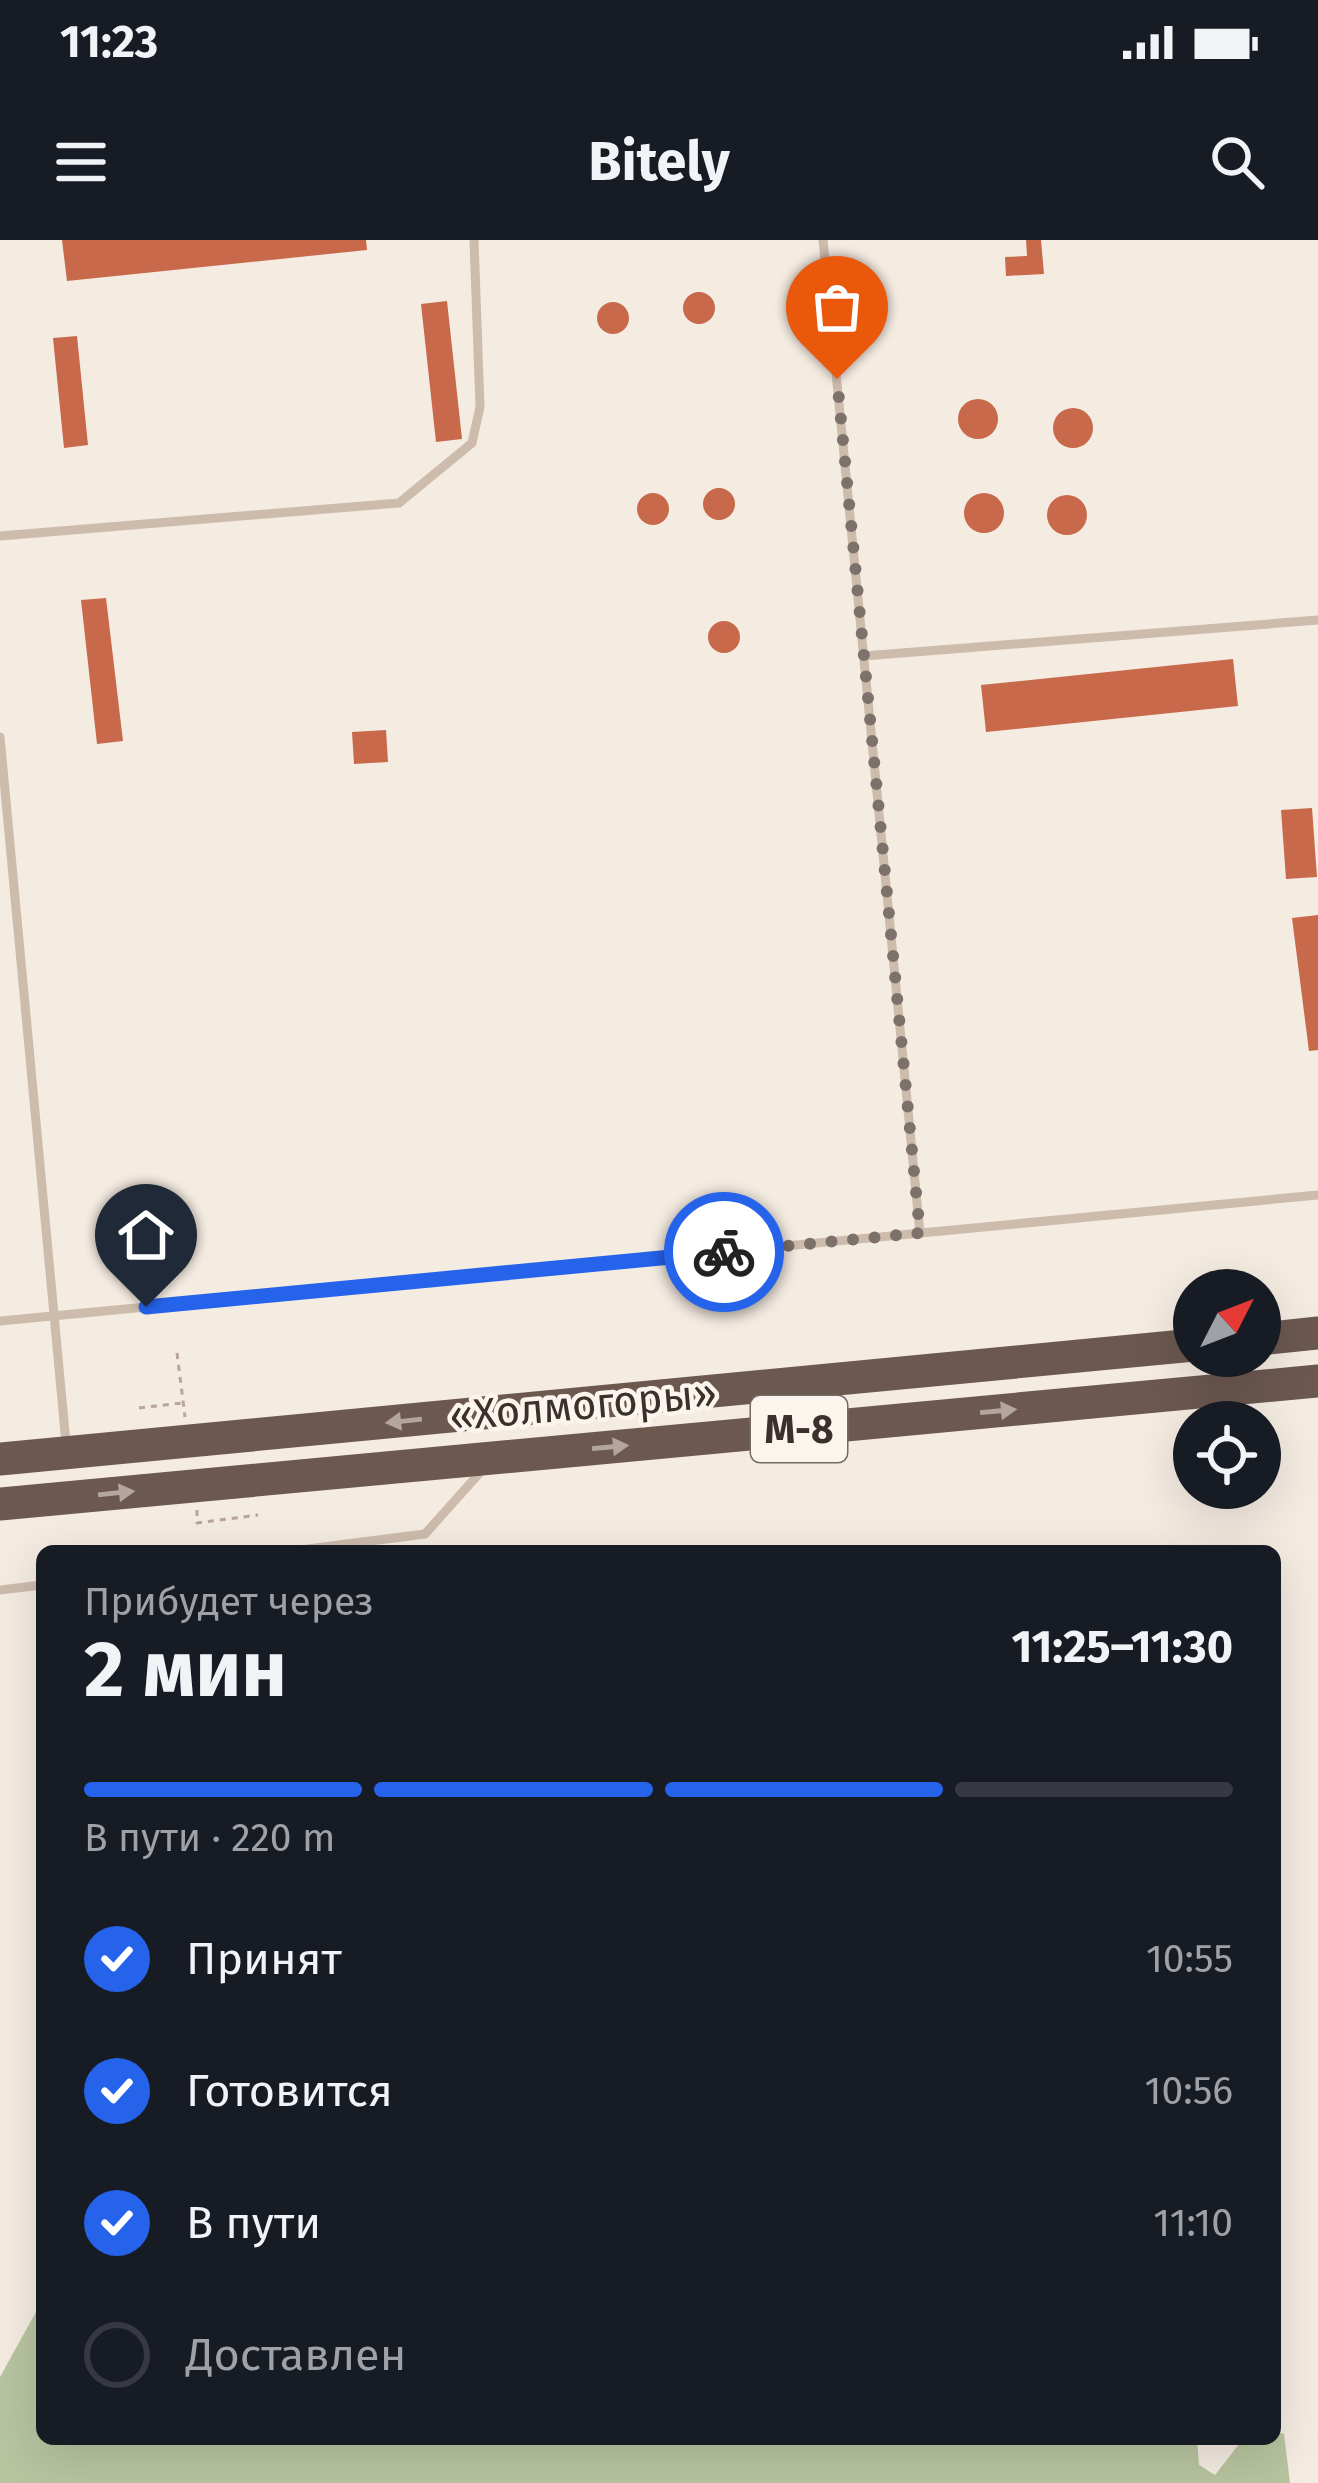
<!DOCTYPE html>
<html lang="ru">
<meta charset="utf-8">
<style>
body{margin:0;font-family:"Fira Sans",sans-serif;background:#242831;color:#f1f3f6;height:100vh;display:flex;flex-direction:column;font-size:45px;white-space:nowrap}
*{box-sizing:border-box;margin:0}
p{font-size:39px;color:#9ea1a6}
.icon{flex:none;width:66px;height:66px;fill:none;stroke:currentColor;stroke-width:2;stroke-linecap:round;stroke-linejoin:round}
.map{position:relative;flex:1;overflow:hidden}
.drawer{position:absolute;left:36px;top:1305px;width:1245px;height:900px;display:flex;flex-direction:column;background:#171b24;border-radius:18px;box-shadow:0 12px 48px #0002}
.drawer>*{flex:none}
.needle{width:78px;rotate:48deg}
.tools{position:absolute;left:1173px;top:1029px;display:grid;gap:24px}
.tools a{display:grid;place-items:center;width:108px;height:108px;border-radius:50%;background:#171b24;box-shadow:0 12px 48px #0002;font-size:60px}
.pin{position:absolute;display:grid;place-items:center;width:102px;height:102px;color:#fff;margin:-123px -51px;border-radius:50% 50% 50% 0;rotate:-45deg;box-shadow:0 0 12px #0007}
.pin .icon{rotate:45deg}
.courier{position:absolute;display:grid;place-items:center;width:120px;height:120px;margin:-60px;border:9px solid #2563eb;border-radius:50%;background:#fff;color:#222;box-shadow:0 3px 15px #0007}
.headline em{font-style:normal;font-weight:700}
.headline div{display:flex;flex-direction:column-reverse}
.headline{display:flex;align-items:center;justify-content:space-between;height:204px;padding:0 48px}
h1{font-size:78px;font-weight:700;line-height:90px}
.bar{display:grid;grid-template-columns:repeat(4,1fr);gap:18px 12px;align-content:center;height:144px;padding:0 48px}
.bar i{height:15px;border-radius:9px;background:#363941}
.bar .on{background:#2563eb}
.bar p{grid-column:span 4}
ol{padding:0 48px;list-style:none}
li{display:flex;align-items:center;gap:36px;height:132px}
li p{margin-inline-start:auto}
li .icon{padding:12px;border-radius:50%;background:#2563eb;color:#fff;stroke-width:4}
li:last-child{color:#9ea1a6}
li i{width:66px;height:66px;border:6px solid #363941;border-radius:50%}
.status{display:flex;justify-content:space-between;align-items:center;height:84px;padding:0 60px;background:#171b24;direction:ltr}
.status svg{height:33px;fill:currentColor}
header{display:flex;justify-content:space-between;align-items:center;height:156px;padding:0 48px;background:#171b24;font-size:54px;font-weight:700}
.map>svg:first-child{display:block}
.green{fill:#b8c4a0}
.building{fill:#c8694b}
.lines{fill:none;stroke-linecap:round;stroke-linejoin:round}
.path{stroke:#b9a596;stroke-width:3;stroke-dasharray:6 6;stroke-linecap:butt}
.service{stroke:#cdbbac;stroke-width:9}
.trunk{stroke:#6c584f;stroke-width:33}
.oneway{fill:#b4a69e}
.done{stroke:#7c716b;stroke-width:12;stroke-dasharray:0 21.6}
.route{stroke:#2563eb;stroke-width:15}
.labels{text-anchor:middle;stroke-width:9;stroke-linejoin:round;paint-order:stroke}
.shield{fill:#fbf5ee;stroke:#756b66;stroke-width:3}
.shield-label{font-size:39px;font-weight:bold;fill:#3b302b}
.street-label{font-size:42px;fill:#3b302b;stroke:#fbf5ee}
</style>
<div class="status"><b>11:23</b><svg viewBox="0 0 49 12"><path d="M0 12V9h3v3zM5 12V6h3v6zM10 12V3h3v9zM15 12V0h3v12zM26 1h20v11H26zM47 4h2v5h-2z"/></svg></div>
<header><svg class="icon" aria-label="menu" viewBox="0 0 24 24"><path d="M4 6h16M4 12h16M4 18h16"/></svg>Bitely<svg class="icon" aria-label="search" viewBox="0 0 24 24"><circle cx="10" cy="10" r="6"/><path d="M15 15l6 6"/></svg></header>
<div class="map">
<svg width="1318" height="2243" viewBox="0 0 1318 2243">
<rect width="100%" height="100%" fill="#f4ebe1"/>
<path class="green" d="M42 2061V2199H1197L1199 2225 1215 2235 1243 2199H1275V2191L1284 2194 1290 2243H0V2137Z"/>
<path class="building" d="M62 0H366L367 10 67 41Z
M1026 0H1041L1044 34 1006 36 1005 17 1027 16Z
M683 68a16 16 0 1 1 32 0a16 16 0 1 1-32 0Z
M447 61 462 199 436 202 421 64Z
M597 78a16 16 0 1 1 32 0a16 16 0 1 1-32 0Z
M77 96 88 205 64 208 53 98Z
M958 179a20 20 0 1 1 40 0a20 20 0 1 1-40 0Z
M1053 188a20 20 0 1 1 40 0a20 20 0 1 1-40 0Z
M703 264a16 16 0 1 1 32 0a16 16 0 1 1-32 0Z
M964 273a20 20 0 1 1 40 0a20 20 0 1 1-40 0Z
M637 269a16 16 0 1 1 32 0a16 16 0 1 1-32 0Z
M1047 275a20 20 0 1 1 40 0a20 20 0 1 1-40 0Z
M106 358 123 501 97 504 81 360Z
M708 397a16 16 0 1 1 32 0a16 16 0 1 1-32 0Z
M1233 419 1238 466 986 492 981 445Z
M386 490 388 522 354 524 352 492Z
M1312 568 1317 637 1286 639 1281 570Z
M1318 675V810L1309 811 1292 678Z"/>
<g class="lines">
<path class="path" d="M177 1113 185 1177
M139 1168 182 1163
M197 1270V1283L258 1275"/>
<path class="service" d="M823 0 920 993
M0 296 399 263 472 203 480 167 474 0
M864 416 1318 380
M0 497 66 1203
M0 1081 1318 955
M292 1311 425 1294 484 1228
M0 1350 42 1345"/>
<path class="trunk" d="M1260 1099 1318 1093
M0 1219 1194 1105
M0 1264 1318 1141"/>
</g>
<defs><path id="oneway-solid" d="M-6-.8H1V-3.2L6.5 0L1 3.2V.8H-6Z" transform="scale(3)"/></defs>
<g class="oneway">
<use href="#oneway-solid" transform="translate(998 1171) rotate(-5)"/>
<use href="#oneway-solid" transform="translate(404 1181) rotate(174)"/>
<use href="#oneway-solid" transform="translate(610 1207) rotate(-5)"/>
<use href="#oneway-solid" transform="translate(116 1253) rotate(-6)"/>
</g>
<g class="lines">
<path class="done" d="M724 1012 920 993 837 139"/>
<path class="route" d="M146 1067 724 1012"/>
</g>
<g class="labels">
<rect class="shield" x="751" y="1156" width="96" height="66" rx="9"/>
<g class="shield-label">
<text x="799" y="1203">М-8</text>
</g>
<g class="street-label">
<text transform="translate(583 1164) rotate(-5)" y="15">«Холмогоры»</text>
</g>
</g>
</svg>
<div class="tools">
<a><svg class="needle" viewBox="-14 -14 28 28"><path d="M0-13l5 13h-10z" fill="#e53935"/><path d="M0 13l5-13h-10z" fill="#9ea1a6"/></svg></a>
<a><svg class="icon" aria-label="locate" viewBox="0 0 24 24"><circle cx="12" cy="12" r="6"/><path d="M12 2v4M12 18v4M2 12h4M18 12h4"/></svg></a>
</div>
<div class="pin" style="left:837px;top:139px;background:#ea580c"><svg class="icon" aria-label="bag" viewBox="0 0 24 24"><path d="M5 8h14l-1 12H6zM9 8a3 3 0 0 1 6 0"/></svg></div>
<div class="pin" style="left:146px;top:1067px;background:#1f2937"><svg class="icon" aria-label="home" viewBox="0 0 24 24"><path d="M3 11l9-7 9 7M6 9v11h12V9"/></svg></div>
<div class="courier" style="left:724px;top:1012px"><svg class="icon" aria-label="bike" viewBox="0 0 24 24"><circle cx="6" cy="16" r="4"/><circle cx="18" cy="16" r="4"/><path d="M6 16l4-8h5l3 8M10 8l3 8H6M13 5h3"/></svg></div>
<section class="drawer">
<div class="headline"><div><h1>2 мин</h1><p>Прибудет через</p></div><em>11:25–11:30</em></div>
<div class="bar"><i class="on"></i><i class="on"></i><i class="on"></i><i></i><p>В пути · 220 m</p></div>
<ol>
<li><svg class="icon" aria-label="check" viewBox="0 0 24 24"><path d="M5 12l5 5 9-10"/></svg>Принят<p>10:55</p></li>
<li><svg class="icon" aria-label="check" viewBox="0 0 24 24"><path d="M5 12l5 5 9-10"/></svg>Готовится<p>10:56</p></li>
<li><svg class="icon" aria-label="check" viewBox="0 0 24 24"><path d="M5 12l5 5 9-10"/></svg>В пути<p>11:10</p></li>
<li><i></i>Доставлен</li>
</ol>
</section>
</div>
